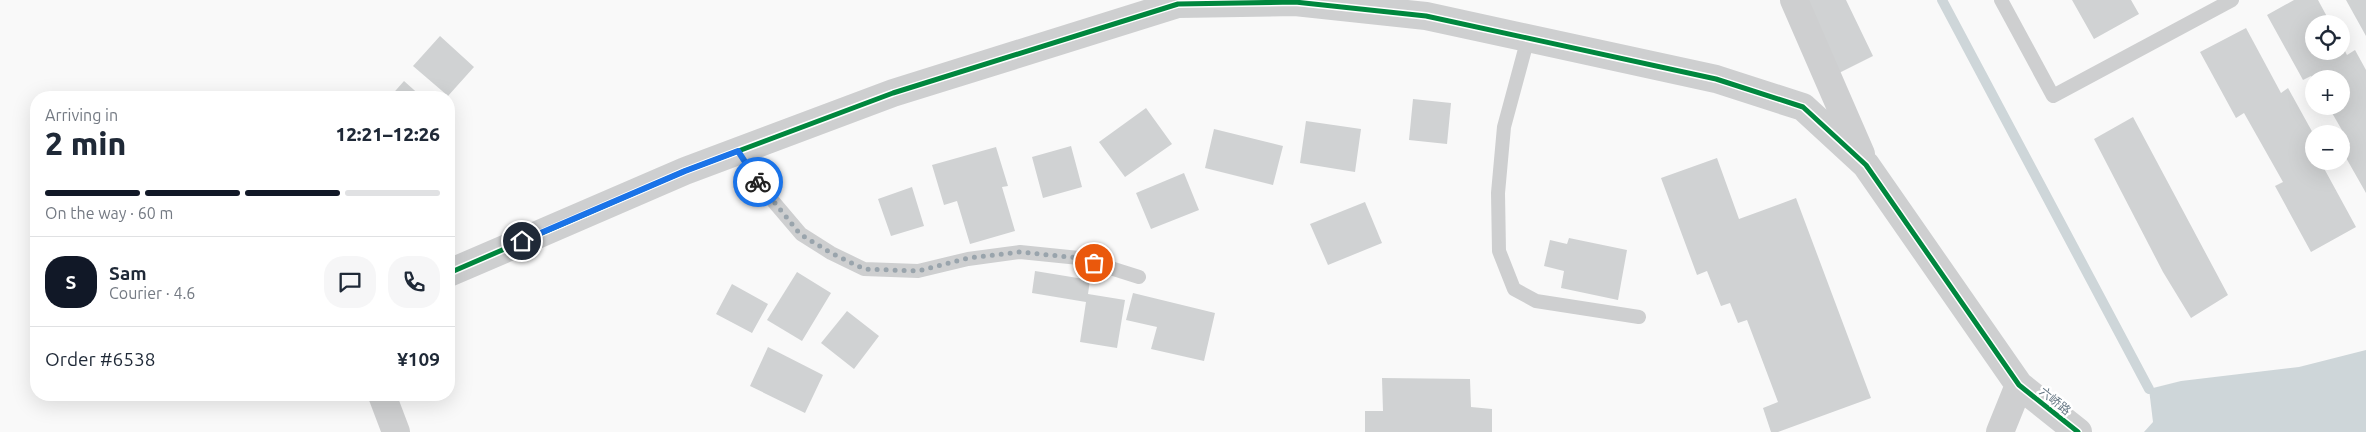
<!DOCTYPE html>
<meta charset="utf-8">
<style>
body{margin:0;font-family:Ubuntu,"Noto Sans SC",sans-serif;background:#f6f6f7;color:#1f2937;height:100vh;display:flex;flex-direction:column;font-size:19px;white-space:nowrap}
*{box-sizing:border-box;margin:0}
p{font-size:16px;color:#747a83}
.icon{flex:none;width:28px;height:28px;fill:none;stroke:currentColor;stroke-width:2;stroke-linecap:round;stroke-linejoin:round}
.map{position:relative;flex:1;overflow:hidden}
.sheet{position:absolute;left:30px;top:91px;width:425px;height:310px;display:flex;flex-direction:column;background:#fff;border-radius:20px;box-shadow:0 5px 20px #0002}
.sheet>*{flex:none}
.tools{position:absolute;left:2305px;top:15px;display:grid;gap:10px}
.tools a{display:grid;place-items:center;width:45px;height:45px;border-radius:50%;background:#fff;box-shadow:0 5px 20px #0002;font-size:25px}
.pin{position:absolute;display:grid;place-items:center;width:42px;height:42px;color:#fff;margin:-21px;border:2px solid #fff;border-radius:50%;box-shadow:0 1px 5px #0007}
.courier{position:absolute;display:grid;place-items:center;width:50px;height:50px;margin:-25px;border:4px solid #1a73e8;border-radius:50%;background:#fff;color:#222;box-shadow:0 1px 6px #0007}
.summary em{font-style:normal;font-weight:800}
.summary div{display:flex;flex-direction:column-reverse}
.summary{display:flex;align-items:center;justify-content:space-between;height:85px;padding:0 15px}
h1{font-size:32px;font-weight:800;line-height:38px}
.bar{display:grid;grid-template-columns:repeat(4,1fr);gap:8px 5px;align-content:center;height:60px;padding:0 15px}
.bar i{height:6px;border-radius:4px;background:#e0e1e3}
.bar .active{background:#111827}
.bar p{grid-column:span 4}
.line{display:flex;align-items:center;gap:12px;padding:0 15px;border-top:1px solid #e0e1e3}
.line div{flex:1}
.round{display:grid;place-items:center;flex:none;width:52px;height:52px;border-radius:20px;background:#f6f6f7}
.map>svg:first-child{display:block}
.water{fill:#ced6d9}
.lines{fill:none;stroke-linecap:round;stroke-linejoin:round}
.stream{stroke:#ced6d9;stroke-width:10}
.building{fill:#d0d2d3}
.lane{stroke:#cecfd0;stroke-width:14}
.street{stroke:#cecfd0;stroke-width:28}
.cycleway-casing{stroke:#fff;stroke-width:8}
.cycleway{stroke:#00873e;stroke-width:5}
.done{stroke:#99a4ac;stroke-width:5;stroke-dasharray:0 9}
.route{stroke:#1a73e8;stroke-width:6}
.labels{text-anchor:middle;stroke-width:5;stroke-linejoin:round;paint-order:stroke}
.street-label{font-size:12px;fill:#657683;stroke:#fff}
</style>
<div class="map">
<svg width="2366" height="432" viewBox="0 0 2366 432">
<rect width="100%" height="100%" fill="#f9f9f9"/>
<path class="water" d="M2366 350V432H2144L2153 422 2149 389 2181 381 2299 367Z"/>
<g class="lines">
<path class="stream" d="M1942 0 2149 389"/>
</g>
<path class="building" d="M1805 0H1846L1873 56 1839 73Z
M2072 0H2131L2139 14 2094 39Z
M2294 0H2318L2331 24H2314V51H2341V43L2347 55 2355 50 2366 70V193L2341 149 2350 144 2328 106H2341V79H2313L2311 76 2303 80 2267 15Z
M2346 0H2366V36Z
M2246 28 2281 93 2288 88 2314 135V161H2320L2356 227 2311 252 2275 186 2283 182 2244 113 2236 118 2200 52Z
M440 36 474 67 448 96 413 66Z
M404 81 423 98H389Z
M1413 99 1451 103 1447 144 1409 140Z
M1146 108 1172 144 1125 177 1099 142Z
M2133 117 2228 295 2191 318 2163 272 2094 139Z
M1306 121 1361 129 1355 172 1300 163Z
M1214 129 1283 146 1273 185 1205 168Z
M1071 146 1082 187 1043 198 1032 157Z
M996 147 1008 186 1002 187 1015 231 970 244 957 201 944 205 932 165Z
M1717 158 1739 219 1796 198 1871 398 1778 432H1771L1763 408 1778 402 1747 320 1738 323 1730 303 1721 306 1707 271 1697 275 1661 178Z
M1184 173 1199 210 1151 229 1136 193Z
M912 187 924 226 891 236 878 199Z
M1365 202 1382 243 1328 265 1310 224Z
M1569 238 1627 250 1618 300 1561 288 1564 271 1544 266 1550 240 1567 244Z
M1035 271 1090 280 1088 294 1125 300 1117 348 1080 342 1086 302 1032 293Z
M797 272 831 293 802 341 767 320Z
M732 284 768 304 752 333 716 314Z
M1133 293 1215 313 1204 361 1151 349 1157 327 1126 320Z
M847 311 879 336 854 369 821 343Z
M768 347 823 375 805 413 750 386Z
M1382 378 1470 379 1471 407 1492 409V432H1365V411H1383Z"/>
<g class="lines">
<path class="lane" d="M2001 0 2053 96 2232 0
M1528 38 1504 127 1498 193 1499 251 1514 289 1536 301 1639 317
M738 151 767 194 801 234 831 253 864 269 918 271 968 259 1020 252 1079 258 1139 277"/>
<path class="street" d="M1794 0 1861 154
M449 273 685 171 893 93 1178 4 1295 2 1426 16 1716 79 1803 107 1866 165 2019 385 2078 432
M382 395 396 432
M2000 432 2019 385"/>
<g class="cycleway-casing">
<path id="cycleway" d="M449 273 685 171 893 93 1178 4 1295 2 1426 16 1716 79 1803 107 1866 165 2019 385 2078 432"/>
</g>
<use href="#cycleway" class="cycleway"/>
</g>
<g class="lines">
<path class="done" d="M758 182 800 234 831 253 864 269 918 271 968 258 1020 252 1079 258 1094 263"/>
<path class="route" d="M522 241 685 171 738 151 758 182"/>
</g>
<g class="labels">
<g class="street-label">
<text transform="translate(2055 401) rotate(39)" y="4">六峤路</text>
</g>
</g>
</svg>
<div class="tools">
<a><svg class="icon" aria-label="locate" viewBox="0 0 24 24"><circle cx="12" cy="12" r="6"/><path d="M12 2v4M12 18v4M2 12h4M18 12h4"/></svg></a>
<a>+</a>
<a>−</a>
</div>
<div class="pin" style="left:1094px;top:263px;background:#ea580c"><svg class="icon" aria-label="bag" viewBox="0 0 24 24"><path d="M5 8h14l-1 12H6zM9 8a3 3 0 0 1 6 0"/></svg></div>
<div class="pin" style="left:522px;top:241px;background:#1f2937"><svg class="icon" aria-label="home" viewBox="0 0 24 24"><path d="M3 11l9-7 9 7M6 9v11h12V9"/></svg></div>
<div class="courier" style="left:758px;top:182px"><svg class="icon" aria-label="bike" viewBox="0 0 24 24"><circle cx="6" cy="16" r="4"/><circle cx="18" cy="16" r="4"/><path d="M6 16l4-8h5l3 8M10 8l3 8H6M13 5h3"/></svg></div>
<section class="sheet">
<div class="summary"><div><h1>2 min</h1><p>Arriving in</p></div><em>12:21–12:26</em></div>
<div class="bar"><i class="active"></i><i class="active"></i><i class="active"></i><i></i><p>On the way · 60 m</p></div>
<div class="line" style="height:90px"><b class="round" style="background:#111827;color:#fff">S</b><div><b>Sam</b><p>Courier · 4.6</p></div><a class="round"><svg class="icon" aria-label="chat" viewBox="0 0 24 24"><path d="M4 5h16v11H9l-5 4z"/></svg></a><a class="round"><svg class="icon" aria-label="phone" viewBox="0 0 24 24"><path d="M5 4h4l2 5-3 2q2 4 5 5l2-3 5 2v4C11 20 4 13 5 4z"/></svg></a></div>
<div class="line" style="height:65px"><div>Order #6538</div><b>¥109</b></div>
</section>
</div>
